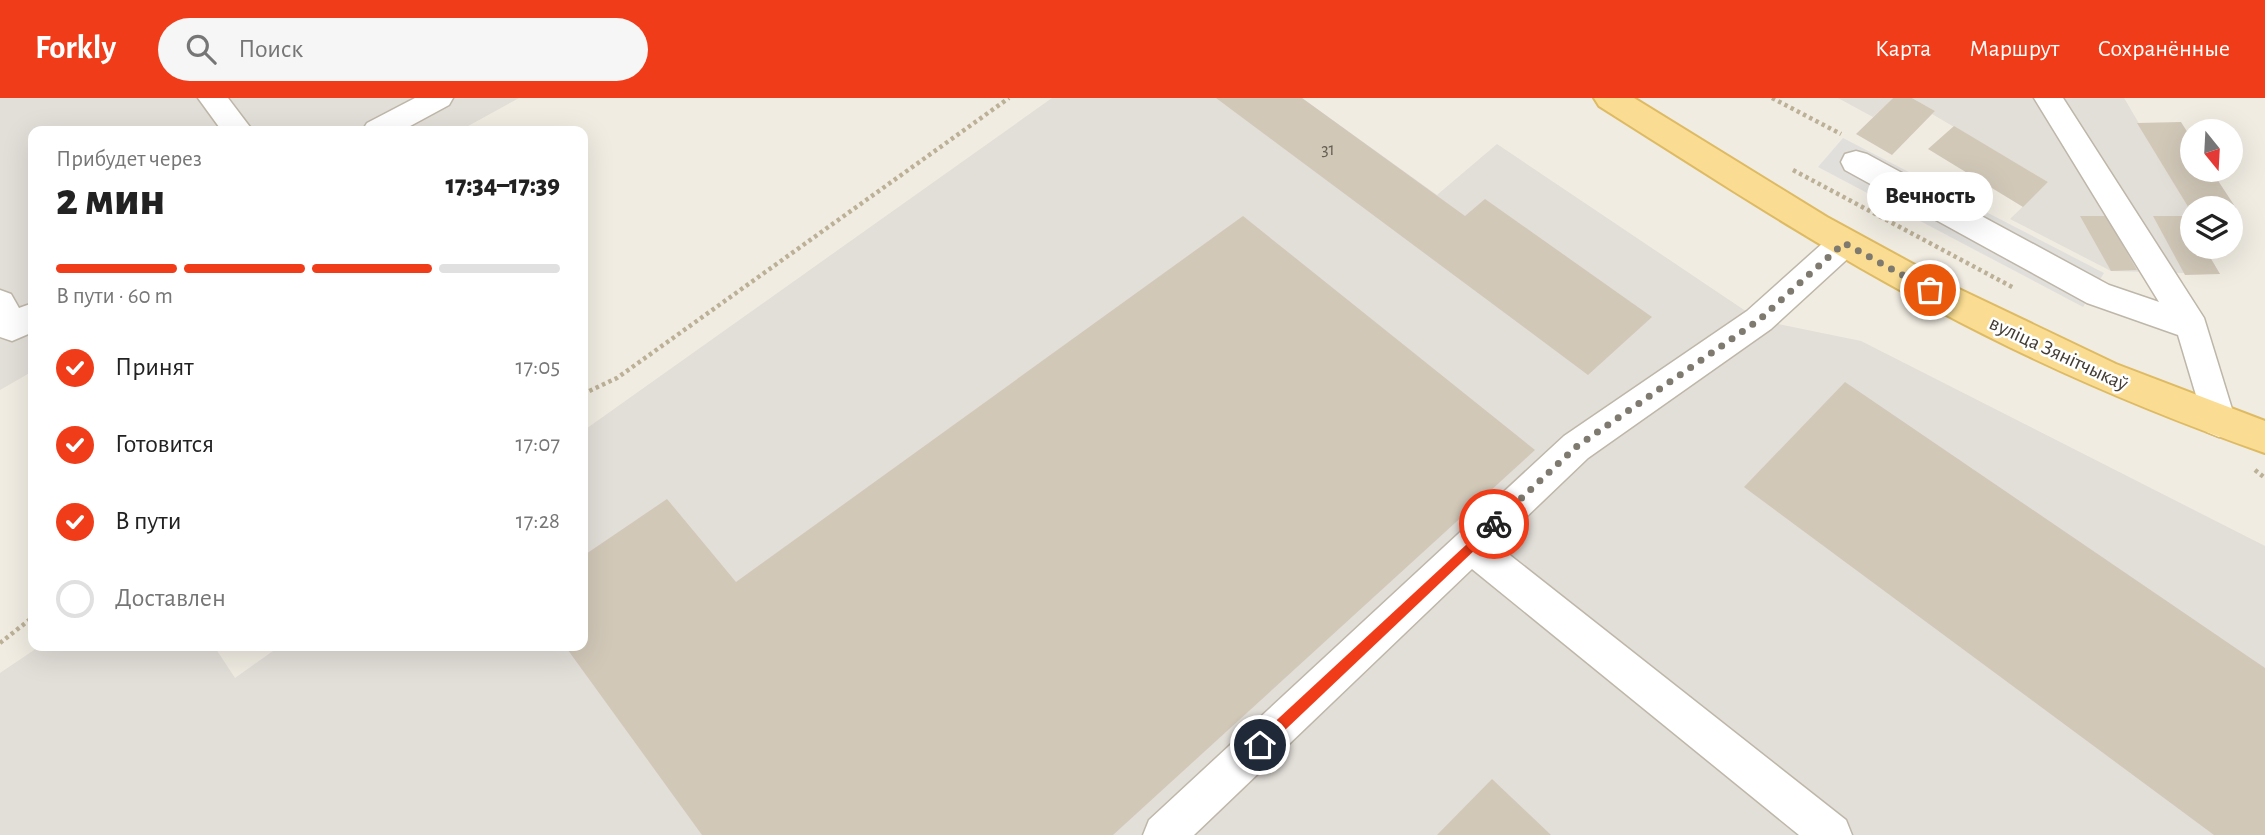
<!DOCTYPE html>
<html lang="ru">
<meta charset="utf-8">
<style>
body{margin:0;font-family:"Alegreya Sans",sans-serif;background:#f6f6f6;color:#222;height:100vh;display:flex;flex-direction:column;font-size:26px;white-space:nowrap}
*{box-sizing:border-box;margin:0}
p{font-size:23px;color:#767676}
.icon{flex:none;width:38px;height:38px;fill:none;stroke:currentColor;stroke-width:2;stroke-linecap:round;stroke-linejoin:round}
.map{position:relative;flex:1;overflow:hidden}
.side{position:absolute;left:28px;top:28px;width:560px;height:525px;display:flex;flex-direction:column;background:#fff;border-radius:14px;box-shadow:0 7px 28px #0002}
.side>*{flex:none}
.needle{width:46px;rotate:162deg}
.tools{position:absolute;left:2180px;top:21px;display:grid;gap:14px}
.tools a{display:grid;place-items:center;width:63px;height:63px;border-radius:50%;background:#fff;box-shadow:0 7px 28px #0002;font-size:35px}
.pin{position:absolute;display:grid;place-items:center;width:60px;height:60px;color:#fff;margin:-30px;border:4px solid #fff;border-radius:50%;box-shadow:0 2px 7px #0007}
.courier{position:absolute;display:grid;place-items:center;width:70px;height:70px;margin:-35px;border:5px solid #f13c19;border-radius:50%;background:#fff;color:#222;box-shadow:0 2px 9px #0007}
.bubble{position:absolute;height:49px;border-radius:24px;background:#fff;box-shadow:0 7px 28px #0002;font-size:23px;font-weight:800;line-height:49px;text-align:center}
.headline em{font-style:normal;font-weight:800}
.headline div{display:flex;flex-direction:column-reverse}
.headline{display:flex;align-items:center;justify-content:space-between;height:119px;padding:0 28px}
h1{font-size:46px;font-weight:800;line-height:52px}
.bar{display:grid;grid-template-columns:repeat(4,1fr);gap:10px 7px;align-content:center;height:84px;padding:0 28px}
.bar i{height:9px;border-radius:5px;background:#e0e0e0}
.bar .active{background:#f13c19}
.bar p{grid-column:span 4}
ol{padding:0 28px;list-style:none}
li{display:flex;align-items:center;gap:21px;height:77px}
li p{margin-inline-start:auto}
li .icon{padding:7px;border-radius:50%;background:#f13c19;color:#fff;stroke-width:4}
li:last-child{color:#767676}
li i{width:38px;height:38px;border:4px solid #e0e0e0;border-radius:50%}
header{display:flex;align-items:center;gap:42px;box-sizing:border-box;height:98px;padding:0 35px;background:#f13c19;color:#fff}
header strong{font-size:33px}
nav{display:flex;gap:38px;margin-inline-start:auto;font-size:24px}
.search{width:490px;height:63px;background:#f6f6f6;display:flex;align-items:center;gap:18px;box-sizing:border-box;padding:0 24px;border-radius:38px;color:#767676;font-size:26px}
.map>svg:first-child{display:block}
.industrial{fill:#e2ded8}
.parking{fill:#e1dfdb}
.building{fill:#d1c8b8}
.lines{fill:none;stroke-linecap:round;stroke-linejoin:round}
.minor-casing{stroke:#beb7a9;stroke-width:3}
.major-casing{stroke:#deba63;stroke-width:4}
.path{stroke:#bcb097;stroke-width:4.5;stroke-dasharray:3.5 3.5;stroke-linecap:butt}
.minor{fill:#fff;fill-rule:evenodd}
.major{fill:#fadd92;fill-rule:evenodd}
.route{fill:#f13c19}
.done{stroke:#7f7a70;stroke-width:7;stroke-dasharray:0 12.6}
.labels{text-anchor:middle;stroke-width:5;stroke-linejoin:round;paint-order:stroke}
.number-label{font-size:18px;fill:#665f54}
.street-label{font-size:21px;fill:#423c33;stroke:#fff}
</style>
<header>
<strong>Forkly</strong>
<div class="search"><svg class="icon" aria-label="search" viewBox="0 0 24 24"><circle cx="10" cy="10" r="6"/><path d="M15 15l6 6"/></svg>Поиск</div>
<nav><a>Карта</a><a>Маршрут</a><a>Сохранённые</a></nav>
</header>
<div class="map">
<svg width="2265" height="737" viewBox="0 0 2265 737">
<rect width="100%" height="100%" fill="#f0ece2"/>
<path class="industrial" d="M0 0H519L459 33H33V273L0 292Z
M1052 0H1302L1437 97 1497 46 1759 222 1861 243 2265 448V737H0V575L40 548H214L235 580 280 548H583V333Z
M1838 0H1893L1873 19Z
M1912 0H2124L2190 112 2187 118 2193 149H2204L2220 176 2111 173 2010 121 2048 84 1932 16 1935 13Z"/>
<path class="parking" d="M1843 40 2104 175 2083 209 1818 69Z"/>
<path class="building" d="M1216 0H1302L1465 118 1485 101 1652 219 1588 277Z
M1893 0H1912L1935 13 1892 57 1856 36Z
M2181 24 2193 43V72H2211L2236 110 2190 112 2137 25Z
M1954 28 2048 84 2023 109 1928 51Z
M1243 118 1535 352 1113 737H702L565 548H583V458L667 401 736 484Z
M2080 118H2106L2137 172 2111 173Z
M2153 118H2187L2193 128V149H2204L2220 176 2185 177Z
M1845 284 2265 570V737H2214L1744 389Z
M1492 681 1551 737H1437Z"/>
<g class="lines">
<g class="minor-casing">
<path id="minor" d="M198 0H228L253 33H222Z
M415 0H453L449 7 401 33H362L367 25Z
M2034 0H2063L2204 220 2236 324 2231 334 2219 339 2207 334 2178 237 2087 205 1845 72 1841 64 1845 56 1856 53 1867 56 2109 187 2159 204Z
M1844 133 1855 136 1860 145 1855 154 1771 231 1588 360 1497 447 1846 722 1852 737H1799L1472 471 1194 737H1143L1149 722 1564 338 1747 213 1833 136Z
M0 192 11 196 19 210 33 205V234L12 243 0 239Z"/>
</g>
<g class="major-casing">
<path id="major" d="M1594 0H1634L1827 119 1959 191 2116 266 2265 323V355C2151 315 2041 268 1935 211 1819 150 1710 78 1599 8Z"/>
</g>
<path class="path" d="M1772 0 1841 36
M1793 72 2014 190
M583 296 617 280 1009 0
M2255 372 2265 380
M0 545 33 519"/>
<use href="#minor" class="minor"/>
<use href="#major" class="major"/>
</g>
<path class="route" d="M1494 421 1499 426 1498 430 1265 651H1255V642Z"/>
<g class="lines">
<path class="done" d="M1494 426 1576 349 1759 222 1844 145 1930 192"/>
</g>
<g class="labels">
<g class="number-label">
<text x="1328" y="57">31</text>
</g>
<g class="street-label">
<text transform="translate(2059 255) rotate(25)" y="7">вуліца Зянітчыкаў</text>
</g>
</g>
</svg>
<div class="tools">
<a><svg class="needle" viewBox="-14 -14 28 28"><path d="M0-13l5 13h-10z" fill="#e53935"/><path d="M0 13l5-13h-10z" fill="#767676"/></svg></a>
<a><svg class="icon" aria-label="layers" viewBox="0 0 24 24"><path d="M12 4l9 5-9 5-9-5zM3 14l9 5 9-5"/></svg></a>
</div>
<div class="pin" style="left:1930px;top:192px;background:#ea580c"><svg class="icon" aria-label="bag" viewBox="0 0 24 24"><path d="M5 8h14l-1 12H6zM9 8a3 3 0 0 1 6 0"/></svg></div>
<div class="pin" style="left:1260px;top:647px;background:#1f2937"><svg class="icon" aria-label="home" viewBox="0 0 24 24"><path d="M3 11l9-7 9 7M6 9v11h12V9"/></svg></div>
<div class="courier" style="left:1494px;top:426px"><svg class="icon" aria-label="bike" viewBox="0 0 24 24"><circle cx="6" cy="16" r="4"/><circle cx="18" cy="16" r="4"/><path d="M6 16l4-8h5l3 8M10 8l3 8H6M13 5h3"/></svg></div>
<div class="bubble" style="left:1867px;top:74px;width:126px">Вечность</div>
<section class="side">
<div class="headline"><div><h1>2 мин</h1><p>Прибудет через</p></div><em>17:34–17:39</em></div>
<div class="bar"><i class="active"></i><i class="active"></i><i class="active"></i><i></i><p>В пути · 60 m</p></div>
<ol>
<li><svg class="icon" aria-label="check" viewBox="0 0 24 24"><path d="M5 12l5 5 9-10"/></svg>Принят<p>17:05</p></li>
<li><svg class="icon" aria-label="check" viewBox="0 0 24 24"><path d="M5 12l5 5 9-10"/></svg>Готовится<p>17:07</p></li>
<li><svg class="icon" aria-label="check" viewBox="0 0 24 24"><path d="M5 12l5 5 9-10"/></svg>В пути<p>17:28</p></li>
<li><i></i>Доставлен</li>
</ol>
</section>
</div>
